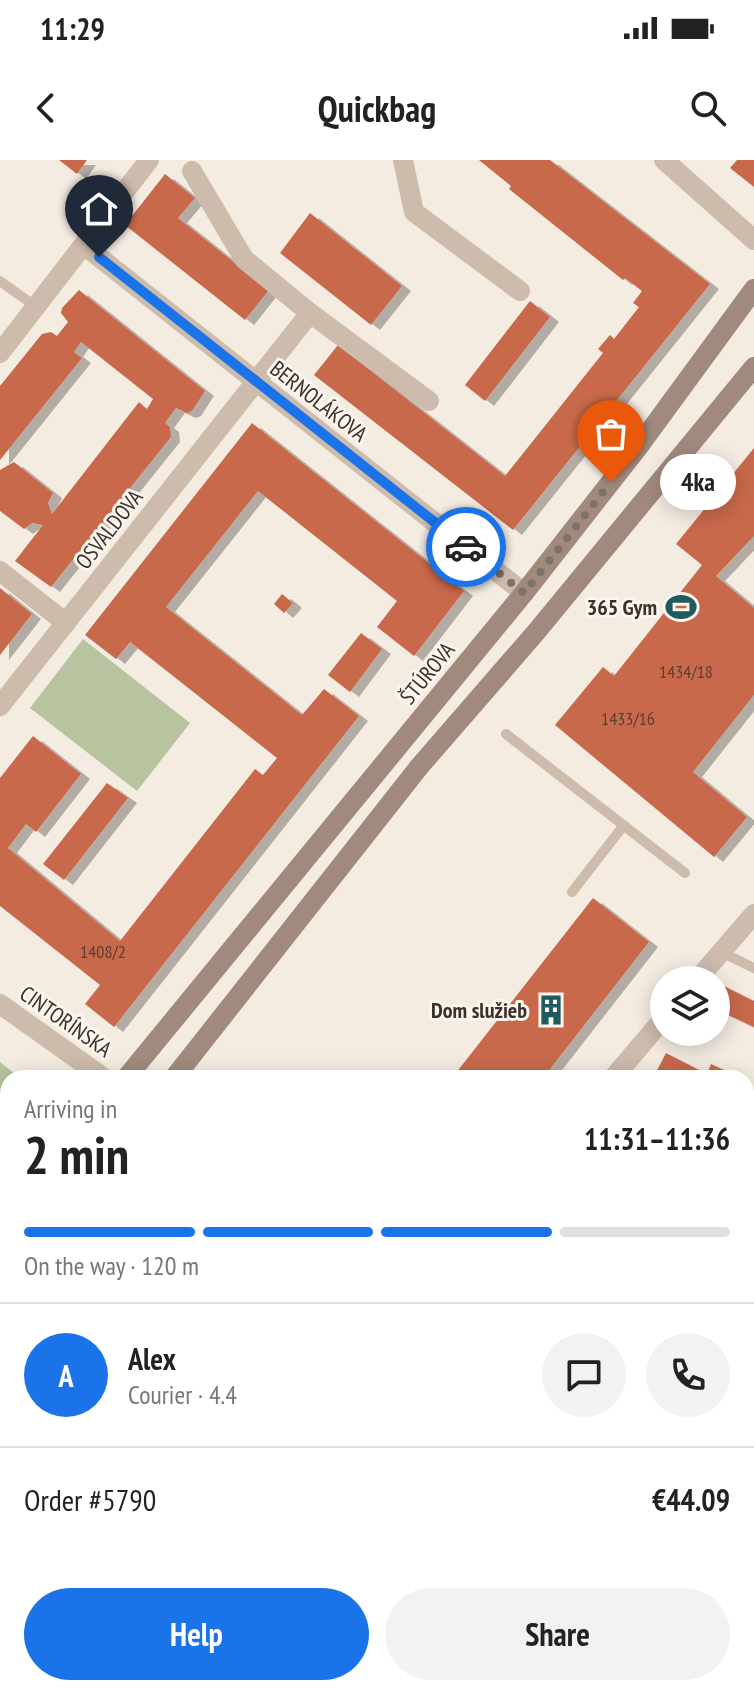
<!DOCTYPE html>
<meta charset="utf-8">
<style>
body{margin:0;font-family:"PT Sans Narrow",sans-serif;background:#f2f2f2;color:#222;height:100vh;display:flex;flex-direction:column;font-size:30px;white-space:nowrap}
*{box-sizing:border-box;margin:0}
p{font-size:26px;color:#767676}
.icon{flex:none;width:44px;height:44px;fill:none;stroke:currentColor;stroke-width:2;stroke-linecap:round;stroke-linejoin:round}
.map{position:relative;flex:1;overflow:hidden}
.panel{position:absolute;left:0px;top:910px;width:754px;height:626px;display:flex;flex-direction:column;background:#fff;border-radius:24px 24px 0 0;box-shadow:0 4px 20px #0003}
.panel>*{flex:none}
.tools{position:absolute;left:650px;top:806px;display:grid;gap:16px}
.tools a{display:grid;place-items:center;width:80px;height:80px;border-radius:50%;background:#fff;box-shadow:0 4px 20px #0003;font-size:40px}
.pin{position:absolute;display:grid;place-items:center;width:68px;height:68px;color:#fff;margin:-82px -34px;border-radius:50% 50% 50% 0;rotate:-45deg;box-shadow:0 0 8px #0007}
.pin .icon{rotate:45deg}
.courier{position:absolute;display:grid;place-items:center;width:80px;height:80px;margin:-40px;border:6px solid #1a73e8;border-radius:50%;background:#fff;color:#222;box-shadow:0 2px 10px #0007}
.bubble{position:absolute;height:56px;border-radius:28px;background:#fff;box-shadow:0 4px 20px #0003;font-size:26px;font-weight:600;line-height:56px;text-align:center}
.overview em{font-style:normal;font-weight:600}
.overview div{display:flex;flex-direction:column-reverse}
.overview{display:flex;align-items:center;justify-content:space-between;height:136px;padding:0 24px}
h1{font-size:52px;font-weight:600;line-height:60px}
.bar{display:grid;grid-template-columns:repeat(4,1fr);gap:12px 8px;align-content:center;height:96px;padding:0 24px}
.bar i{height:10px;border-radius:6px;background:#e0e0e0}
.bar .on{background:#1a73e8}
.bar p{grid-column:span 4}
.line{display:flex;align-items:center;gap:20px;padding:0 24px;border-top:2px solid #e0e0e0}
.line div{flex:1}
.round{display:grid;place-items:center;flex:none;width:84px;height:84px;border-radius:42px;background:#f2f2f2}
.cta{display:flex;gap:16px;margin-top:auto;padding:16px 24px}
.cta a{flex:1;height:92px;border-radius:48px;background:#1a73e8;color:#fff;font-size:32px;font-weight:600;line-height:92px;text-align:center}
.cta a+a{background:#f2f2f2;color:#222}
.status{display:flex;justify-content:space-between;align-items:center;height:56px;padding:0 40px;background:#fff;direction:ltr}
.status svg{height:22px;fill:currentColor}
header{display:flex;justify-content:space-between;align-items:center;height:104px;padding:0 24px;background:#fff;font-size:36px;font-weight:600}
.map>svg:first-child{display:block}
.green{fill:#b8c4a0}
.building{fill:#c8694b;filter:url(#shadow)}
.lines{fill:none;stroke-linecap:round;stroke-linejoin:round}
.service{stroke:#cdbbac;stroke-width:10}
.minor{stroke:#cdbbac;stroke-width:20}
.tertiary{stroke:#cdbbac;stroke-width:20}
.secondary{stroke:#a18a7d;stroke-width:20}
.done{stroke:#7c716b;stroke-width:8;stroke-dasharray:0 14.4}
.route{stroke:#1a73e8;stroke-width:10}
.labels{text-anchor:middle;stroke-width:6;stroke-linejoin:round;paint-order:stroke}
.number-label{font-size:18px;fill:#5e3e33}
.street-label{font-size:22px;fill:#3b302b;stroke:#fbf5ee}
.poi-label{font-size:22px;font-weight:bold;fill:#3b302b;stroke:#fbf5ee;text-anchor:end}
</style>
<div class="status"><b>11:29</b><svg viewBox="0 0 49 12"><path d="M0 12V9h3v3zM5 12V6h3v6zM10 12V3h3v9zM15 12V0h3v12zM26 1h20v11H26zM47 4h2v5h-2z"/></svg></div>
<header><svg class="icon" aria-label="back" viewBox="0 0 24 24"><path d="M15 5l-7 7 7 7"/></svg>Quickbag<svg class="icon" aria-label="search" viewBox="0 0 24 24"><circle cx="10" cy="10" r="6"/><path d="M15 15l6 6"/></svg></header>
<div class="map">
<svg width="754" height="1535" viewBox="0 0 754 1535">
<defs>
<filter id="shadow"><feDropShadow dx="9" dy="5" stdDeviation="0" flood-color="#0004"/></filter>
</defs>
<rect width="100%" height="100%" fill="#f4ebe1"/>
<path class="green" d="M83 479 190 563 137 631 30 548Z
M0 902 20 918H8V980L0 989Z
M0 1388 8 1395V1480L0 1474Z
M434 1528H489L485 1535H431Z"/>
<path class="building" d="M59 0H87L77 14Z
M479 0H550L710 124 513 370 314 215 338 185 505 316 603 193 598 189 610 175 614 179 639 147 633 143 642 131 625 118 623 120 509 29 511 26Z
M737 0H754V27L730 8Z
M165 14 195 38 178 58 269 130 245 160 125 65Z
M310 53 402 126 371 165 280 93Z
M79 130 205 231 192 251 187 253 176 248 165 263 170 267 171 277 51 427 15 401 43 365 32 363 24 369 0 351V310L14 302 53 333 48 343 52 354 139 242 147 249 153 239 81 182 74 192 82 198 0 300V226L42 174 51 172 57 176 68 162 61 153 62 148Z
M530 141 550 157 485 241 465 225Z
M252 263 464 431 414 496 377 467 397 441 258 331 166 447 302 555 324 529 359 556 114 867 85 844 100 825 0 746V618L33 576 81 614 36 672 26 664 8 688 120 781 255 609 263 615 277 598 130 482 116 499 85 475Z
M754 288V376L716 416 754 448V535L693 612 747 657 714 697 555 565 603 507 614 516 702 405 676 384Z
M0 428 32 454 0 495Z
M282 434 293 443 284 453 274 444Z
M361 473 382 489 350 532 328 515Z
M107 623 128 638 64 720 43 704Z
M593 738 649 782 543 918H452Z
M722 825 754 841V867L716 849Z
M666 893 707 914 711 904 724 910 720 918H653Z
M8 1203V1296L3 1303 0 1212Z
M746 1468 754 1472V1535H677L662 1528H746Z
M280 1528H363L359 1535H291Z
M549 1528H599L596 1535H546Z"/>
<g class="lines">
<path class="service" d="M0 121 35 146
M506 574 685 713
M572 732 624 665
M721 792 754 808
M92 1535 97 1528"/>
<path class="minor" d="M403 0 414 52 520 131
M192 11 244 99 310 153
M85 86 524 433
M0 193 149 0
M0 411 66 463
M0 546 310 153 429 241
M697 820 754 754
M0 844 104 918
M613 918 664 858
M746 1246 754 1251
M0 1347 8 1354
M212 1528 220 1535"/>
<path class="tertiary" d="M664 0 754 80"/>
<path class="secondary" d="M126 918 524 433 639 286 754 129
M174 918 419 607 537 471 754 207
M0 1059 8 1050
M0 1133 8 1124"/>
</g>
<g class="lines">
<path class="done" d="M466 387 524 433 611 322"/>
<path class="route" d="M99 97 466 387"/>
</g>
<defs>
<g id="stadium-bare" transform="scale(2.4)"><path d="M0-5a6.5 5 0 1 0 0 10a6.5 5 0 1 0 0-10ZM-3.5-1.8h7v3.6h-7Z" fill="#1f5a5e" stroke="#fbf5ee" stroke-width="2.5" paint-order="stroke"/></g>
<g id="building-bare" transform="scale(2.4)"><path d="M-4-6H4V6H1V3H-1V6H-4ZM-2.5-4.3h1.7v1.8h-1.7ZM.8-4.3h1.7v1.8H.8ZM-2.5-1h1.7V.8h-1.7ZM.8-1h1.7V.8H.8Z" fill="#1f5a5e" stroke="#fbf5ee" stroke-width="2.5" paint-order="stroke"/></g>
</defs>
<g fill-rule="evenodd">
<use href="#stadium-bare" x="681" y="447"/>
<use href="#building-bare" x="551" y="850"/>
</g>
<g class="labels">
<g class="number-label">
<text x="686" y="518">1434/18</text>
<text x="628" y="565">1433/16</text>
<text x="103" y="798">1408/2</text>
</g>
<g class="street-label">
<text transform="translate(319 241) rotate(38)" y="8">BERNOLÁKOVA</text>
<text transform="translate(109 369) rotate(-52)" y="8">OSVALDOVA</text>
<text transform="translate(427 513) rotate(-51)" y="8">ŠTÚROVA</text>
<text transform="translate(66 861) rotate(35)" y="8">CINTORÍNSKA</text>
</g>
<g class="poi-label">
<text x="657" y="455">365 Gym</text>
<text x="527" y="858">Dom služieb</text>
</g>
</g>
</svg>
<div class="tools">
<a><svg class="icon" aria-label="layers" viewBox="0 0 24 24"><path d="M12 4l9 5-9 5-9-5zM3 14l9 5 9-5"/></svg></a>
</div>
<div class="pin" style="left:611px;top:322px;background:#ea580c"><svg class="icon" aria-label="bag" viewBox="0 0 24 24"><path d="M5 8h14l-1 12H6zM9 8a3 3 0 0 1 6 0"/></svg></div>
<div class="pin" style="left:99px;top:97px;background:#1f2937"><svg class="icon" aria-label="home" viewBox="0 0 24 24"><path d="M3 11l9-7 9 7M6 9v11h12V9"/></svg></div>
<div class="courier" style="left:466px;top:387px"><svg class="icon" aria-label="car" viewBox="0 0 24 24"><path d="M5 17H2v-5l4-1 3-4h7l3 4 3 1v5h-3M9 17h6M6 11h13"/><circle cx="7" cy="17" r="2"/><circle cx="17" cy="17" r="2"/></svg></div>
<div class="bubble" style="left:660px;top:294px;width:76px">4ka</div>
<section class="panel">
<div class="overview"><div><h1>2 min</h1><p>Arriving in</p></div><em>11:31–11:36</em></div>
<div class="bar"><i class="on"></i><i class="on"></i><i class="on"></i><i></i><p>On the way · 120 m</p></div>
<div class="line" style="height:144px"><b class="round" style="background:#1a73e8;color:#fff">A</b><div><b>Alex</b><p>Courier · 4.4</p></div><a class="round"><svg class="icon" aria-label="chat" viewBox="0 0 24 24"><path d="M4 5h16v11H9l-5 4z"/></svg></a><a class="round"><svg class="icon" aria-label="phone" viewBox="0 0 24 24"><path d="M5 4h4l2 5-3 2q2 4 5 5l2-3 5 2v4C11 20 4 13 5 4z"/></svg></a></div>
<div class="line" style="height:104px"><div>Order #5790</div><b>€44.09</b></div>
<div class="cta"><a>Help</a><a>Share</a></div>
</section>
</div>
